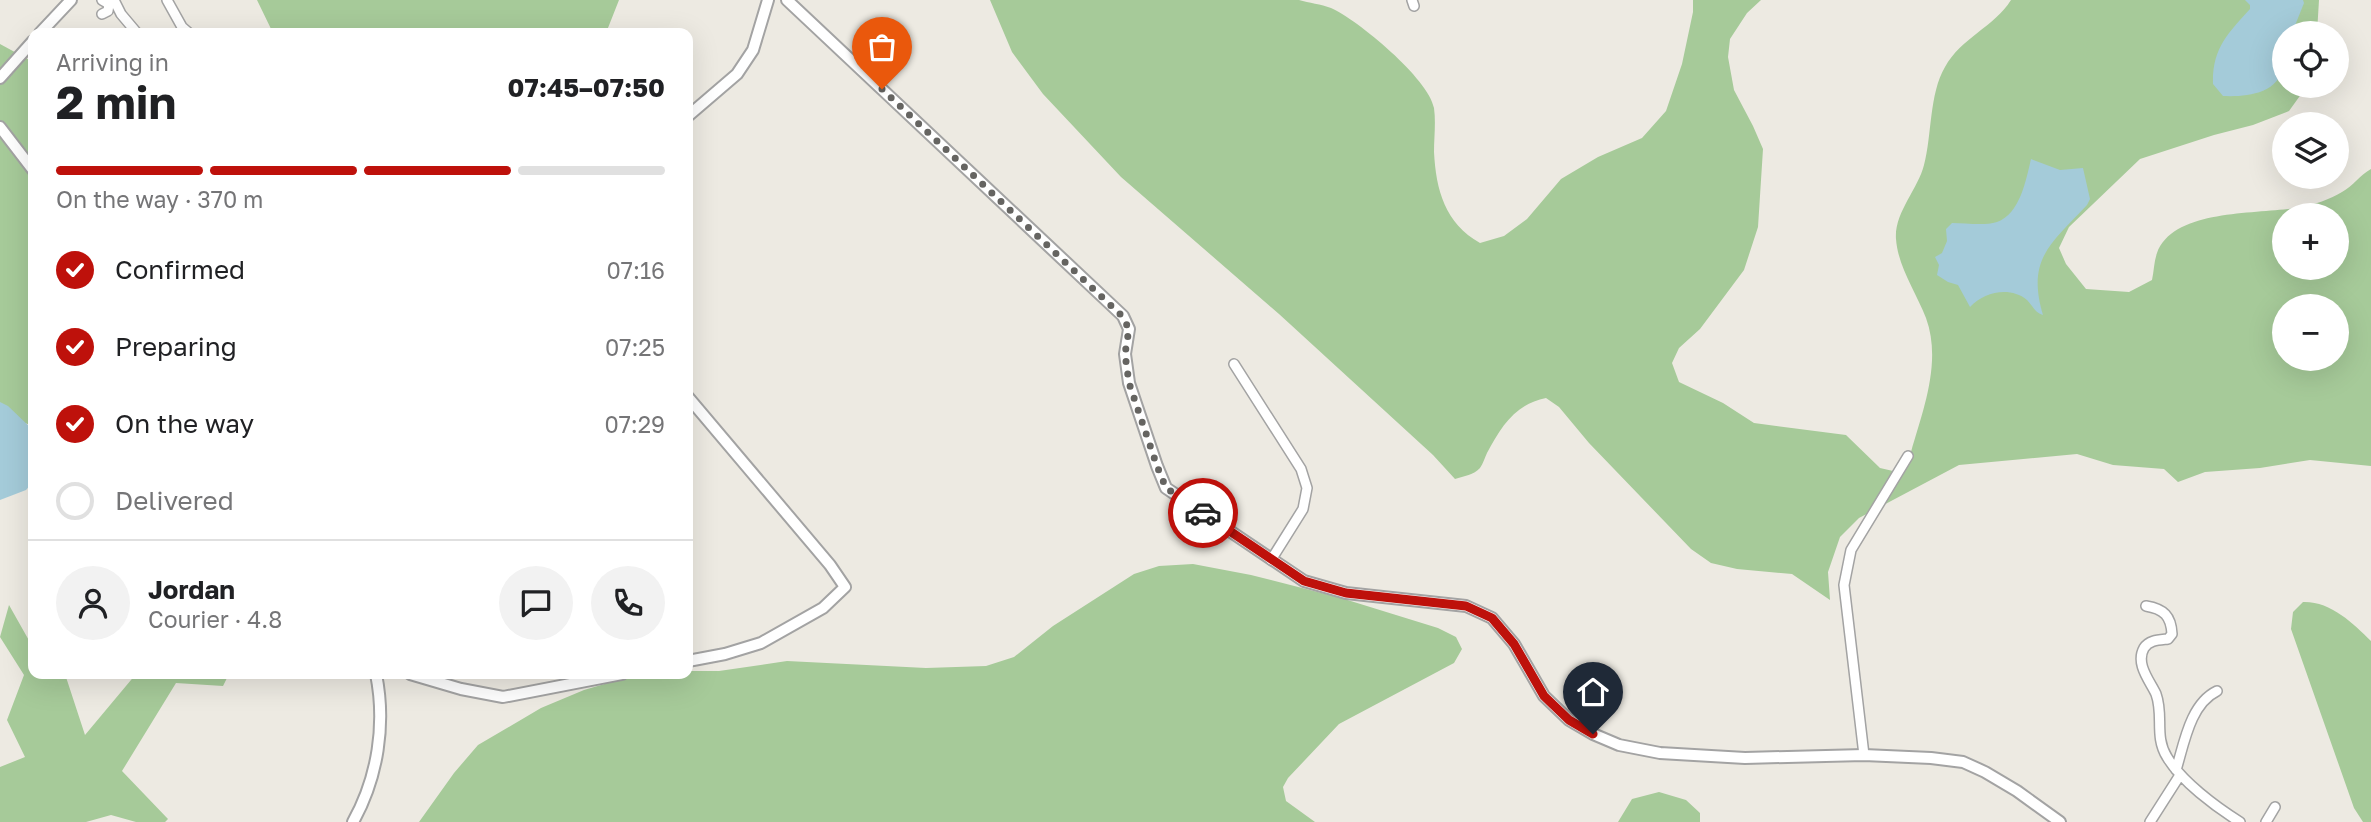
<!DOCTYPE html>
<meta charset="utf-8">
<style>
body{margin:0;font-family:"Golos Text",sans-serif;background:#f2f2f2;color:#202124;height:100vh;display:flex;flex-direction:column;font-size:26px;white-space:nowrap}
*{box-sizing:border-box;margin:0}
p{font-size:23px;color:#757577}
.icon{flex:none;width:38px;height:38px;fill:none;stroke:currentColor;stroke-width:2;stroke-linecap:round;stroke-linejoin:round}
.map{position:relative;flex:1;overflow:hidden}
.panel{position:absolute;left:28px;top:28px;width:665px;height:651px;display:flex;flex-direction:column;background:#fff;border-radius:14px;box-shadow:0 7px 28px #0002}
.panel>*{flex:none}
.controls{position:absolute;left:2272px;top:21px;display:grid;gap:14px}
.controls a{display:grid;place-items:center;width:77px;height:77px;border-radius:50%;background:#fff;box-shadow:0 7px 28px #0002;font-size:35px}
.pin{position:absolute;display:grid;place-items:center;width:60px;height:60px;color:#fff;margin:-72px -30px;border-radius:50% 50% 50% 0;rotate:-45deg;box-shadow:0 0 7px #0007}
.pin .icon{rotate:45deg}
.courier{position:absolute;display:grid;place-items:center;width:70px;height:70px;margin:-35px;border:5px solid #be110b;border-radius:50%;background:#fff;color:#222;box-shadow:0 2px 9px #0007}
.summary em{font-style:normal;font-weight:700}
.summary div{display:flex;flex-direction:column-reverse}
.summary{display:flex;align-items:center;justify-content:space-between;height:119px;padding:0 28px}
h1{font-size:46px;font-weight:700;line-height:52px}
.bar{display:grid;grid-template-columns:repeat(4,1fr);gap:10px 7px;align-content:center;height:84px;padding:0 28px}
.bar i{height:9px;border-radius:5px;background:#e0e0e0}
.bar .active{background:#be110b}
.bar p{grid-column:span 4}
.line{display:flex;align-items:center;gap:18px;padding:0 28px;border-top:2px solid #e0e0e0}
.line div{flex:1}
.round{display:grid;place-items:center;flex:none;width:74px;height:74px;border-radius:37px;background:#f2f2f2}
ol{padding:0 28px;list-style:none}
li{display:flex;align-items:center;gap:21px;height:77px}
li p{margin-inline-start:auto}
li .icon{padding:7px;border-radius:50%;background:#be110b;color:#fff;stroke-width:4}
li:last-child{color:#757577}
li i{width:38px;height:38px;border:4px solid #e0e0e0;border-radius:50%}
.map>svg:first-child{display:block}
.forest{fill:#a6ca99;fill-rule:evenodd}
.water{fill:#a4cbd9}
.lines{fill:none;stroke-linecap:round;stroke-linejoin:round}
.minor-casing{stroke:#a3a3a3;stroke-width:12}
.tertiary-casing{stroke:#a3a3a3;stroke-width:14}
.minor{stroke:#fff;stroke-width:9}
.tertiary{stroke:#fff;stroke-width:10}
.done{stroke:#656461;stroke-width:7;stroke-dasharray:0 12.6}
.route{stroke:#be110b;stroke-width:9}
</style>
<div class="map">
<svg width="2371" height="822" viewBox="0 0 2371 822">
<rect width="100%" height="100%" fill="#edeae2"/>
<path class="forest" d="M257 0H619L606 33H273Z
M990 0H1299C1309 3 1321 4 1331 8 1358 20 1429 79 1434 108 1436 122 1434 138 1434 152 1436 190 1445 223 1480 243L1504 236 1527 219 1561 179 1598 157 1642 138 1666 111 1682 64 1693 12V0H1761L1747 13 1730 39 1728 57 1734 90 1753 126 1763 149 1758 227 1744 270 1700 329 1679 348 1672 363 1679 382 1723 403 1754 423 1846 435 1880 468 1893 471 1906 461 1911 452C1923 410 1942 362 1926 318 1916 292 1898 267 1896 239 1894 213 1918 189 1924 165 1932 136 1929 94 1945 67 1961 38 1994 27 2011 0H2319L2317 33H2284V86H2307L2289 111 2253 125 2214 135 2140 159 2069 227 2059 248 2066 264 2086 289 2129 292 2152 280C2154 271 2154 261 2157 253 2174 207 2262 215 2301 207 2313 205 2331 199 2342 192 2353 186 2360 175 2371 169V466L2310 460 2260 468 2205 472 2178 482 2164 469 2113 465 2077 454 1959 465 1859 518 1840 537 1828 572 1830 600 1792 574 1737 569 1711 563 1691 549 1589 443 1559 407 1546 398C1515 404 1501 427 1487 453 1485 457 1483 464 1480 468 1474 475 1464 476 1455 479L1433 455 1279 314 1121 177 1043 94 1012 52ZM2284 215H2336V268H2284ZM2284 306H2336V359H2284Z
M0 44 33 62V426L0 414Z
M1193 564 1251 575 1341 598 1438 628 1456 637 1462 649 1454 663 1339 724 1288 778 1283 787 1286 801 1315 822H419L454 773 478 745 541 708 584 690 632 676 688 674V671H719L787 661 926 668 986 666 1014 657 1053 626 1134 574 1159 566Z
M2303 602C2330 601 2353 623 2371 641V822H2363L2354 808 2291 629 2293 612Z
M9 605 31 644H33V674H65L85 735 136 674H229L223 686 176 683 122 771 168 819 165 822H136L111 815 86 822H0V767L25 757 7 720 24 675 0 637Z
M1659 792 1686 800 1700 813V822H1618L1632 799Z"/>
<path class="water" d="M2245 0H2303L2304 3 2292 33H2284C2284 44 2285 56 2283 67 2278 94 2246 97 2223 96L2213 84C2212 49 2228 33 2250 9V5Z
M2031 159 2060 170 2083 168 2090 199 2087 205C2052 243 2026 258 2043 315 2035 313 2033 306 2027 300 2010 286 1984 292 1970 307L1958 285 1948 282 1937 275 1939 265 1935 257 1942 253 1947 241 1946 229 1952 223C1966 223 1984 226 1997 222 2020 214 2026 180 2031 159Z
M0 402 8 406 33 430V482L26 490 0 500Z"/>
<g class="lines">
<g class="minor-casing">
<path id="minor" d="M102 0 109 4 114 0
M114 0 121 14 137 33
M167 0 182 27 189 33
M1412 0 1414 6
M102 14 108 11 109 4
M1234 364 1301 469 1307 488 1303 509 1271 560
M2146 606C2164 609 2171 616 2172 634L2168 639C2159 640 2149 640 2144 648 2135 664 2150 681 2156 694 2164 716 2154 736 2167 757 2181 781 2216 807 2240 822
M1864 755 1844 585 1851 550 1908 456
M2176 770C2184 744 2190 704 2217 691
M2150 822 2180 775
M2266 822 2275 807"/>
</g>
<g class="tertiary-casing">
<path id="tertiary" d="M787 0 1123 316 1129 329 1125 354 1129 383 1157 466 1166 488 1304 581 1346 593 1466 606 1492 618 1514 644 1544 696 1569 720 1593 734 1619 745 1660 753 1745 758 1864 755 1931 758 1963 762 1985 772 2017 791 2060 822
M40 33 71 0
M0 78 33 41
M688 116 737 74 753 50 768 0
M0 127 33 170
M688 397 830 565 845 587 823 608 761 643 725 654 688 661
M410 674 461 689 503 697 622 674
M353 822C378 777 386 724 376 674"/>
</g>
<use href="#minor" class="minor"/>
<use href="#tertiary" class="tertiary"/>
</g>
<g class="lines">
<path class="done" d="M882 89 1122 316 1129 329 1125 354 1129 383 1157 466 1166 488 1203 513"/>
<path class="route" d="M1203 513 1304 581 1346 593 1466 606 1492 618 1514 644 1544 696 1569 720 1593 734"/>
</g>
</svg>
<div class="controls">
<a><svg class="icon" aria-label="locate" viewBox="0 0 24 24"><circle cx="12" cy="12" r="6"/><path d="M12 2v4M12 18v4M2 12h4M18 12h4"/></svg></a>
<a><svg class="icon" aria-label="layers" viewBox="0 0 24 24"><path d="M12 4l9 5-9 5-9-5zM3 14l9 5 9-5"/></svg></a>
<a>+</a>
<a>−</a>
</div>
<div class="pin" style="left:882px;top:89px;background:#ea580c"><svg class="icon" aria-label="bag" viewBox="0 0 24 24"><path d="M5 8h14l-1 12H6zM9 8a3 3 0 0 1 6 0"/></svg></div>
<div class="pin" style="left:1593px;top:734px;background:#1f2937"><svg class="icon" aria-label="home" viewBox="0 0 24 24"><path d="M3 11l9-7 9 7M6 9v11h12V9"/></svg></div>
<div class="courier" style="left:1203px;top:513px"><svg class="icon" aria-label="car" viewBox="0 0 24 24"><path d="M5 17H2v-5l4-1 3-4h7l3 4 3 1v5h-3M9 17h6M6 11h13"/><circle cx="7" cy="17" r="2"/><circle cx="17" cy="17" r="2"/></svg></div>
<section class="panel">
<div class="summary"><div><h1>2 min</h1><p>Arriving in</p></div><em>07:45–07:50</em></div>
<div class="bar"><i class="active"></i><i class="active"></i><i class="active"></i><i></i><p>On the way · 370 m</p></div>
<ol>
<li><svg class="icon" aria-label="check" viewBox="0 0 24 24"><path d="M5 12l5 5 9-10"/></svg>Confirmed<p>07:16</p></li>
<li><svg class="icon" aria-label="check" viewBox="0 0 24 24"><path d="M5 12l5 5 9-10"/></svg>Preparing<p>07:25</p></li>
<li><svg class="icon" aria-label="check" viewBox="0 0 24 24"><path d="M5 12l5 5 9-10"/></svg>On the way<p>07:29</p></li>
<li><i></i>Delivered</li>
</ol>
<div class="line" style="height:126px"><a class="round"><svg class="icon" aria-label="person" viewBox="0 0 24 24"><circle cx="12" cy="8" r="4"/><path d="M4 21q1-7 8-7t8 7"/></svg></a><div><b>Jordan</b><p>Courier · 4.8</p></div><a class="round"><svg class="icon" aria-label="chat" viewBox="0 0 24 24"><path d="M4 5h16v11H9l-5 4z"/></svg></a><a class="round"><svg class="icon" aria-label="phone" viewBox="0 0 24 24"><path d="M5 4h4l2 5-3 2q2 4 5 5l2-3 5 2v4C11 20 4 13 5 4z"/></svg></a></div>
</section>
</div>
